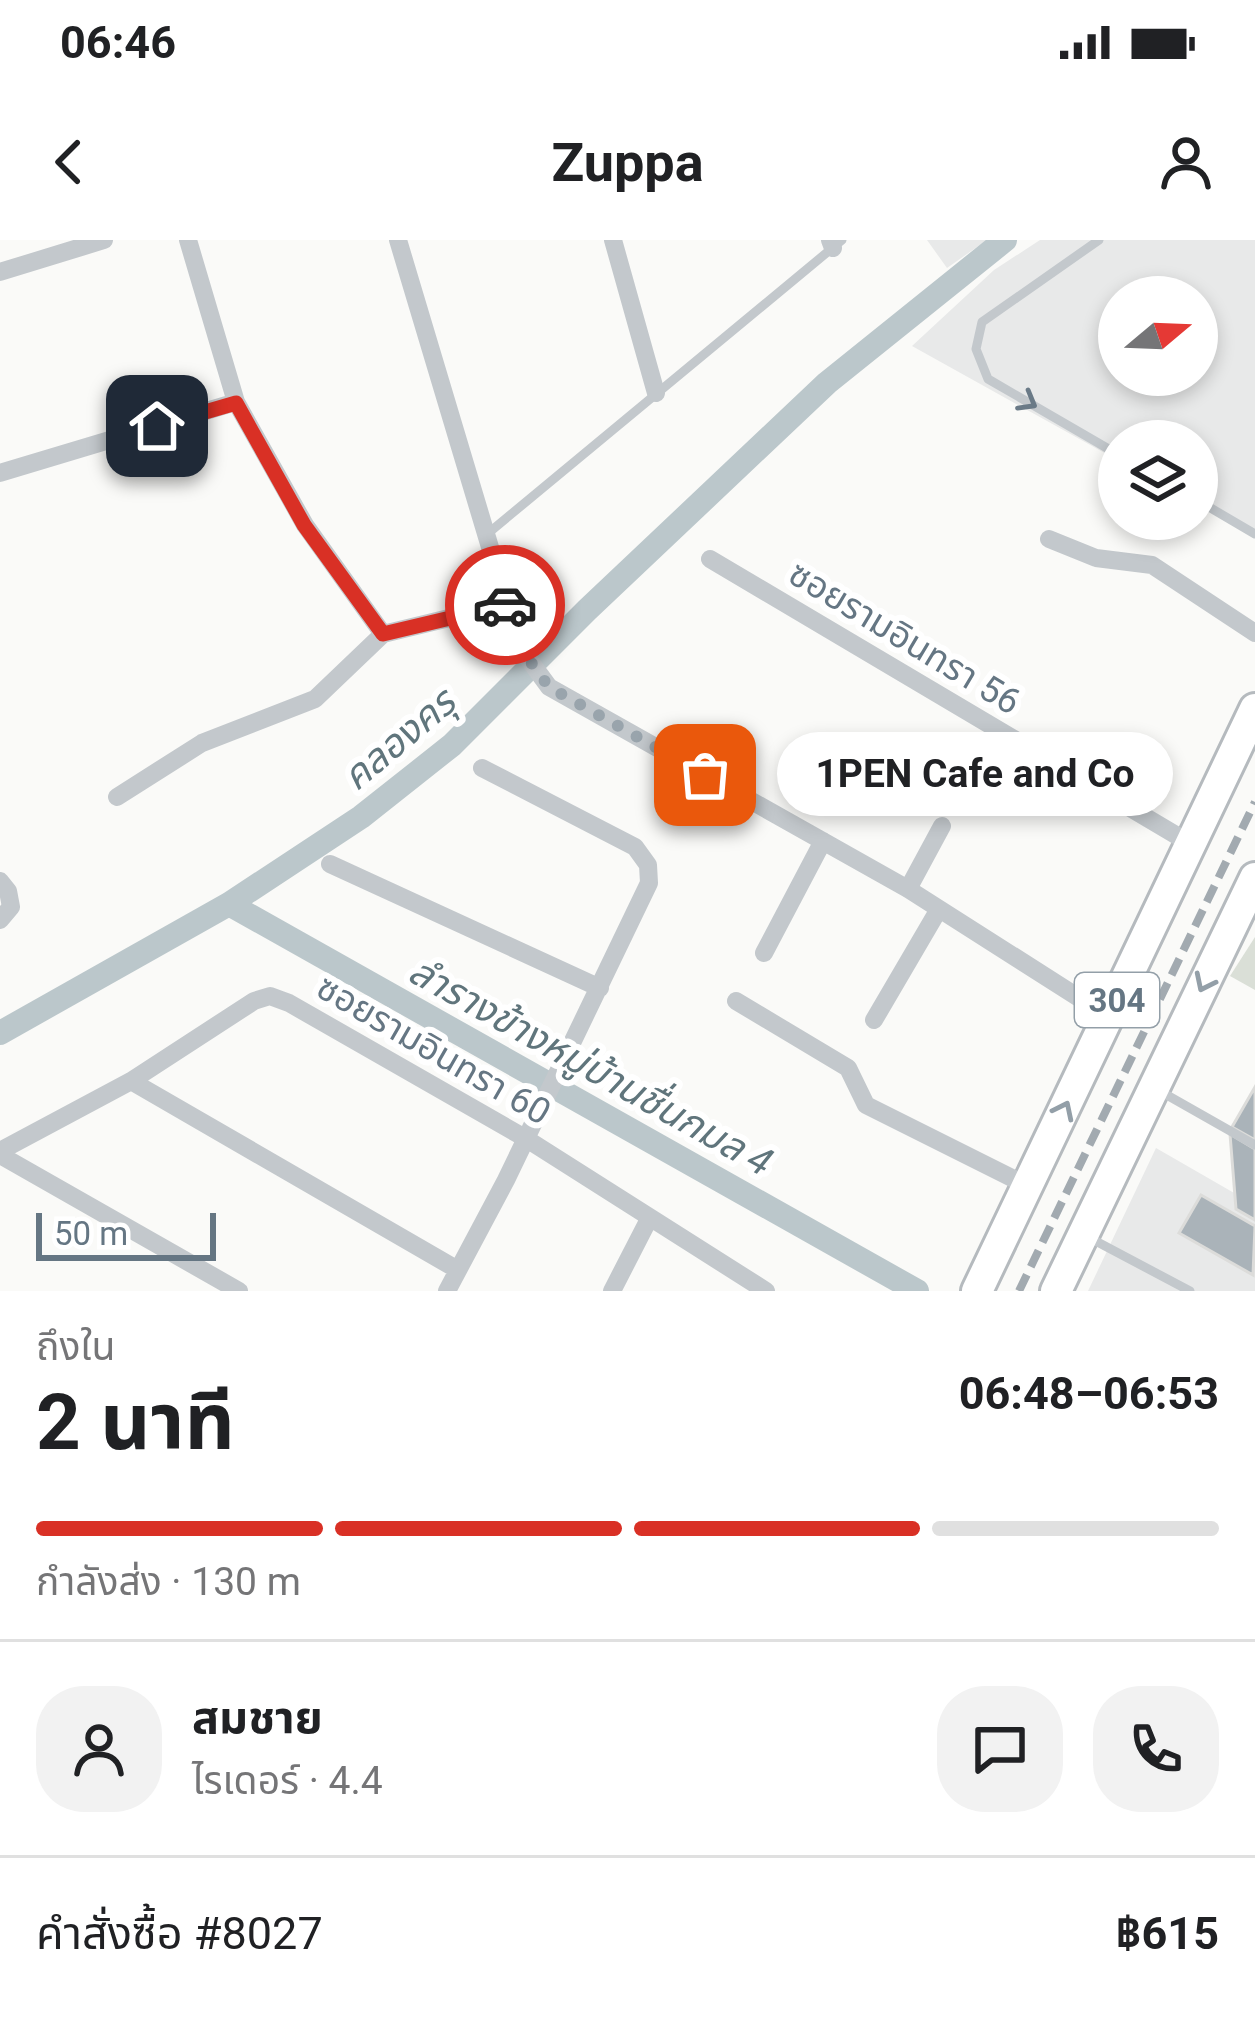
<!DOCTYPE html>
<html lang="th">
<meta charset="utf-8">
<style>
body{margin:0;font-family:Roboto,"Noto Sans Thai",sans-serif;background:#f2f2f2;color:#202124;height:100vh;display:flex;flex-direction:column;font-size:45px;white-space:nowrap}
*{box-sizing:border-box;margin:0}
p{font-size:39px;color:#757577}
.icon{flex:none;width:66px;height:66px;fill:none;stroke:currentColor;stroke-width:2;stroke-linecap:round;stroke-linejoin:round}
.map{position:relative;height:1051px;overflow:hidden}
.panel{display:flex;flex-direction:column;background:#fff;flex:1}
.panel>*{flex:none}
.needle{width:78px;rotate:71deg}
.fabs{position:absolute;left:1098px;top:36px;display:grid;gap:24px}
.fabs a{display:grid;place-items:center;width:120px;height:120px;border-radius:50%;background:#fff;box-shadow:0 6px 18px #0003;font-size:60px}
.scale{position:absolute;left:36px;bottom:30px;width:180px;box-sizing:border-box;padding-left:12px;border:6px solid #657683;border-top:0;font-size:33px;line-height:42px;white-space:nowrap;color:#657683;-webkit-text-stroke:9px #fff;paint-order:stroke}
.pin{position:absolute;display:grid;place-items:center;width:102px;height:102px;color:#fff;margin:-51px;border-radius:24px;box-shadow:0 6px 18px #0006}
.courier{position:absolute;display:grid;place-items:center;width:120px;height:120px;margin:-60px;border:9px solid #d93025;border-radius:50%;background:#fff;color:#222;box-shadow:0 3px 15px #0007}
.bubble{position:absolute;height:84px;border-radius:42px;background:#fff;box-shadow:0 6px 18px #0003;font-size:39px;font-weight:700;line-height:84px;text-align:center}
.head em{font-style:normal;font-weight:700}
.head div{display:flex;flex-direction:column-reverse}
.head{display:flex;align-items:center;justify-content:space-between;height:204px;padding:0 36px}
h1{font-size:78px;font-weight:700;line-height:90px}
.bar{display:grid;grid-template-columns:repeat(4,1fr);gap:18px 12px;align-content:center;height:144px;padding:0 36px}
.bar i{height:15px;border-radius:9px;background:#e0e0e0}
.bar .active{background:#d93025}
.bar p{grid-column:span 4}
.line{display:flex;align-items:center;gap:30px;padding:0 36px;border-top:3px solid #e0e0e0}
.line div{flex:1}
.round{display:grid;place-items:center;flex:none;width:126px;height:126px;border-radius:48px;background:#f2f2f2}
.status{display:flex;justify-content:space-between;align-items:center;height:84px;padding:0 60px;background:#fff;direction:ltr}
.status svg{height:33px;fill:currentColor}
header{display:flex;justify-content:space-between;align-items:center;height:156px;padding:0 36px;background:#fff;font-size:54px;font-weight:700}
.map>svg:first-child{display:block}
.built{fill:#e8e9e9;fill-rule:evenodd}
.park{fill:#dadfd7}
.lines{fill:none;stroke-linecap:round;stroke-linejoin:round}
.canal{stroke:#bbc7cb;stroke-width:24}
.building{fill:#aab3b9;stroke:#dcdcda;stroke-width:3}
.primary-casing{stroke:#b5babe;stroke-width:36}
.service{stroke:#c3c8cc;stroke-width:9}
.minor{stroke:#c3c8cc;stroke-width:18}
.primary{stroke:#fff;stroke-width:30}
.rail{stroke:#a2aab0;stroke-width:8;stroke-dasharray:18 9;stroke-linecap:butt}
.oneway{stroke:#6a7a87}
.oneway2{stroke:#939fa8}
.done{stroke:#99a4ac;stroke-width:12;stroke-dasharray:0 21.6}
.route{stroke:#d93025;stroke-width:15}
.labels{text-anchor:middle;stroke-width:12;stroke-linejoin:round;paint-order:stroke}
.shield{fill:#fff;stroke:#939fa8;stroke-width:3}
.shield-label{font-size:33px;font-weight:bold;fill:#657683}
.street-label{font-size:36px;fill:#657683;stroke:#fff}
.water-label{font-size:39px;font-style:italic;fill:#60757c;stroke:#fff}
</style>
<div class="status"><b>06:46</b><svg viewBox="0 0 49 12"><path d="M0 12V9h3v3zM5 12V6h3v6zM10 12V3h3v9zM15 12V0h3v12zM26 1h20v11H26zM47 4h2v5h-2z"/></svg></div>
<header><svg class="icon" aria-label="back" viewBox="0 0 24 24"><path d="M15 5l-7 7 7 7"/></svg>Zuppa<svg class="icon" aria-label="person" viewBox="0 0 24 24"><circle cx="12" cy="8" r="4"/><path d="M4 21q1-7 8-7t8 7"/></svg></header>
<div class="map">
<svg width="1255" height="1051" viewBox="0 0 1255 1051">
<rect width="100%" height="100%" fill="#fafaf8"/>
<path class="built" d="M927 0H987L947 28Z
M1040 0H1255V296L1197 264V201H1119V221L912 106 994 30ZM1119 57H1197V135H1119Z
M1156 908 1255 965V1051H1088Z"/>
<path class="park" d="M1255 697V750L1230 736Z"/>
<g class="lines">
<path class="canal" d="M229 664 917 1051
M0 793 229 664 361 577 452 505 587 370 827 143 1005 0"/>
</g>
<path class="building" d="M1255 847V900L1232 887Z
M1230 894 1255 909V980L1236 969Z
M1201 955 1255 986 1253 1035 1179 993Z"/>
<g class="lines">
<g class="primary-casing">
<path id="primary" d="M977 1051 1255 469
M1056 1051 1255 638"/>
</g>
<path class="service" d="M1099 0 982 82 976 109 988 139 1119 215
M1197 260 1255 294
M486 295 842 0
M1158 850 1255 905
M1088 997 1190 1051"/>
<path class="minor" d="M188 0 236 162 305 285 383 394
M398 0 507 364 524 413 549 447 908 649 1109 777
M613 0 656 153
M830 0 833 8
M0 32 104 0
M0 233 236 162
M1049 299 1096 318 1152 325 1255 393
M710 319 1191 604
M117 557 202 503 315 459 383 394 507 364
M330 624 600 748
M0 641 8 651 11 667 0 680
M908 649 942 586
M764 713 823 601
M736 761 848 828 866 865 1028 946
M874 780 939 669
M131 841 458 1030
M0 911 131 841 254 761 270 756 289 763 525 898 766 1051
M0 915 239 1051
M447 1051 506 940 649 643 648 625 635 607 482 528
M612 1051 649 979"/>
<use href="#primary" class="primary"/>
<path class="rail" d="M1019 1051 1255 562"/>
</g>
<defs><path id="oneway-chevron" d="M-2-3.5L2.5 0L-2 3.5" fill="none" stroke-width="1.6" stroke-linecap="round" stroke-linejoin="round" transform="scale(3)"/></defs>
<use class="oneway" href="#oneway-chevron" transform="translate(1028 162) rotate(30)"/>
<g class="oneway2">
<use href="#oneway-chevron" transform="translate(1204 743) rotate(116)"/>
<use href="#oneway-chevron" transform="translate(1064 870) rotate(-64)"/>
</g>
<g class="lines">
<path class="done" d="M505 365 524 413 549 447 705 535"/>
<path class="route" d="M157 186 236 163 304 285 383 394 505 365"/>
</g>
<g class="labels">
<rect class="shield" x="1075" y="733" width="84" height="54" rx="9"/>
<g class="shield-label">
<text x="1117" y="772">304</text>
</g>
<g class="street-label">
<text transform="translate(905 397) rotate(31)" y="13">ซอยรามอินทรา 56</text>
<text transform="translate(434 809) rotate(30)" y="13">ซอยรามอินทรา 60</text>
</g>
<g class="water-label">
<text transform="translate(398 499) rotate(-40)" y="14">คลองครุ</text>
<text transform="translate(591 826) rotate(29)" y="14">ลำรางข้างหมู่บ้านชื่นกมล 4</text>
</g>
</g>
</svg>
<div class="fabs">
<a><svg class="needle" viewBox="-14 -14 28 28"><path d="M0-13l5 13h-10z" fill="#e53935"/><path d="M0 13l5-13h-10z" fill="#757577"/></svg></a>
<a><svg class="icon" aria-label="layers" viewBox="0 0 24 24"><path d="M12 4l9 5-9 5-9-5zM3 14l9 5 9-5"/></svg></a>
</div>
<div class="scale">50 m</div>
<div class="pin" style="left:705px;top:535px;background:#ea580c"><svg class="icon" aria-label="bag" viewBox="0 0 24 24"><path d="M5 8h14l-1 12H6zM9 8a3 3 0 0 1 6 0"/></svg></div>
<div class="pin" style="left:157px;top:186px;background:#1f2937"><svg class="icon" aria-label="home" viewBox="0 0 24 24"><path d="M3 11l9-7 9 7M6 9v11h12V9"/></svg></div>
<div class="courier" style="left:505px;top:365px"><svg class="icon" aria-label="car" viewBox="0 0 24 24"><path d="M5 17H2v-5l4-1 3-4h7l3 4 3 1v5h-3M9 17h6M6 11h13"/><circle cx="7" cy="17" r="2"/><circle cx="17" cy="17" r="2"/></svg></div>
<div class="bubble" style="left:777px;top:492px;width:396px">1PEN Cafe and Co</div>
</div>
<section class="panel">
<div class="head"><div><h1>2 นาที</h1><p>ถึงใน</p></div><em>06:48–06:53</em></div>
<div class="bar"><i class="active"></i><i class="active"></i><i class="active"></i><i></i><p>กำลังส่ง · 130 m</p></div>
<div class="line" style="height:216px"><a class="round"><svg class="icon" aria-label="person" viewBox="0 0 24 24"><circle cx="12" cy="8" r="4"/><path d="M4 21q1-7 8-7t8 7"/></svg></a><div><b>สมชาย</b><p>ไรเดอร์ · 4.4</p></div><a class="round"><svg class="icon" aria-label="chat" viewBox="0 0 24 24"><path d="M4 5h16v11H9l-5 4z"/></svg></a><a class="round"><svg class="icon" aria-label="phone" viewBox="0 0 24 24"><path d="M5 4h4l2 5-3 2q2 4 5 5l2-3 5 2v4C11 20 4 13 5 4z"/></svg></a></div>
<div class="line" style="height:156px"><div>คำสั่งซื้อ #8027</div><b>฿615</b></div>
</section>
